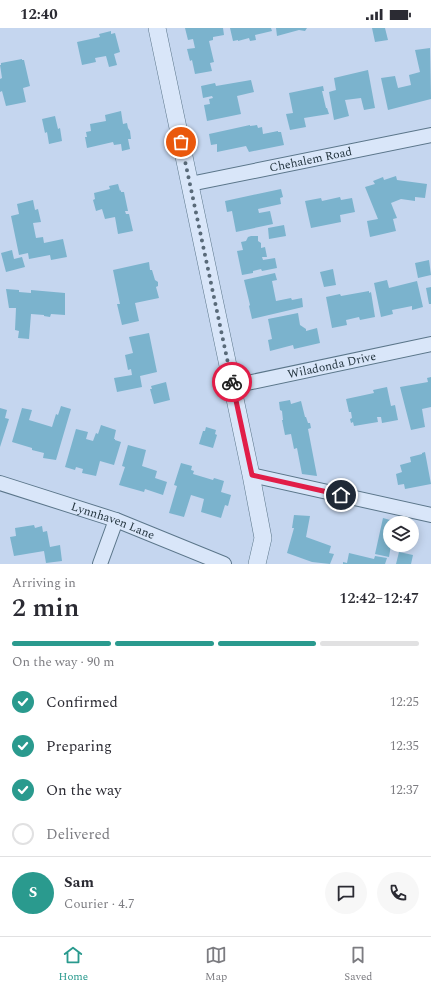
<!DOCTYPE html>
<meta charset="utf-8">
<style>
body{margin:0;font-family:Spectral,serif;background:#f7f7f7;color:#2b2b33;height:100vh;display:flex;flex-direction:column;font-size:15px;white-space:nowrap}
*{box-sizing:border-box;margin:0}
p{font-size:13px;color:#7c7c81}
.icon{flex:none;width:22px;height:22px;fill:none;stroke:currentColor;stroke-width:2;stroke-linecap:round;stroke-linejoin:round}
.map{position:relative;height:536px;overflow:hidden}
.panel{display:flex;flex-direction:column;background:#fff;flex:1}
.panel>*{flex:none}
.tools{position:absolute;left:383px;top:488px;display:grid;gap:8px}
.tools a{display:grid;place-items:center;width:36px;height:36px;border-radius:50%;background:#fff;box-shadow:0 2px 10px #0003;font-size:20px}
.pin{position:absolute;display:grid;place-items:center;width:34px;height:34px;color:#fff;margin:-17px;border:2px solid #fff;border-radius:50%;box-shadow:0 1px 4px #0007}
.courier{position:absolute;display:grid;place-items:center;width:40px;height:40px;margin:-20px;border:3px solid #e11d48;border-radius:50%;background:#fff;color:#222;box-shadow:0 1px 5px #0007}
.headline em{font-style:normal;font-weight:600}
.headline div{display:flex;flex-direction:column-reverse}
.headline{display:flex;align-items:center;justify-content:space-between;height:68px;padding:0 12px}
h1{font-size:26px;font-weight:600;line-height:30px}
.bar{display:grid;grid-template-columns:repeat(4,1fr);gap:6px 4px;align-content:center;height:48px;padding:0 12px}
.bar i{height:5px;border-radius:3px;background:#e1e1e2}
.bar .on{background:#2a9a8e}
.bar p{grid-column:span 4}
.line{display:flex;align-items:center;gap:10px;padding:0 12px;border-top:1px solid #e1e1e2}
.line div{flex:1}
.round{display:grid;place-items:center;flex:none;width:42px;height:42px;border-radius:21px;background:#f7f7f7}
ol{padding:0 12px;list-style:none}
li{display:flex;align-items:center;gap:12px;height:44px}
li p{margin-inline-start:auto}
li .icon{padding:4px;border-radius:50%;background:#2a9a8e;color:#fff;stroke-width:4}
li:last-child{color:#7c7c81}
li i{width:22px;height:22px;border:2px solid #e1e1e2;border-radius:50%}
.status{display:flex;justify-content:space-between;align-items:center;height:28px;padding:0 20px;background:#fff;direction:ltr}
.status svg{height:11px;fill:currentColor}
.dock{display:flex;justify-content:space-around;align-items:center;height:56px;border-top:1px solid #e1e1e2;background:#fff;font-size:11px;color:#7c7c81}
.dock a{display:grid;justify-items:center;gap:2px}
.dock .on{color:#2a9a8e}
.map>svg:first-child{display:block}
.building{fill:#7bb3cd}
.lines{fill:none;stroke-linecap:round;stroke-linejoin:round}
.minor-casing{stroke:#5b768a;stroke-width:16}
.tertiary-casing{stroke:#5b768a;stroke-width:18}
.minor{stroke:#d9e6f9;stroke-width:14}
.tertiary{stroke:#d9e6f9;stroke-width:17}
.done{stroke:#596a79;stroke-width:4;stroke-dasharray:0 7.2}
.route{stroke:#e11d48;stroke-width:5}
.labels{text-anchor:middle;stroke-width:3;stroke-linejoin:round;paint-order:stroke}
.street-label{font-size:12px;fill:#1f303a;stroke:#d5e2f6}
</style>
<div class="status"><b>12:40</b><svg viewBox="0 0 49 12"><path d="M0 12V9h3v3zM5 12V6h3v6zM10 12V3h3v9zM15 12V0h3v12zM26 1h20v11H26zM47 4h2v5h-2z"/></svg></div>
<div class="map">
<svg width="431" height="536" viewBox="0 0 431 536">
<rect width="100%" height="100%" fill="#c5d6ef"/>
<path class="building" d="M185 0H223L224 7 213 9V12L209 13 214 34 210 35 212 43 195 46 192 32 190 33 187 21 195 20 193 11 188 12Z
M230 0H271L272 3 255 7 256 12 250 13 249 10 238 13V12L233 13Z
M276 0H307L305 3 299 2 277 8Z
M372 0H385L388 12 375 14Z
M111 3V6L115 5 120 24 114 26 117 37 109 39 106 28 95 30 96 34 82 37 77 14 100 9 99 6Z
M430 20 431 71 388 82 381 50 395 48 398 60 411 57 409 47 420 44 415 22Z
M22 31V32H24L30 58 23 60 26 74 6 78 2 63 0 64V51L2 50 0 37H1V35Z
M368 42 375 80 364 82 361 70 345 72 349 88 334 92 329 64 336 62 334 50Z
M251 52 254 64 237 68 241 86 207 93 204 77 210 76 209 71 213 70 212 68 203 70 201 58 215 55 216 58Z
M323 58 324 63H322L326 80H327L329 86 304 90 306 99 290 102 286 86 293 85 289 65Z
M121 83 123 96 127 95 128 100 130 103 131 111H128L130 121 122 123 121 116 114 117 113 114 87 120 85 109H87L86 104 91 103 90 96 106 93 105 87Z
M55 88 58 101 60 100 62 113 49 116 47 104 45 105 42 91Z
M250 97V98L257 97 258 100 262 99 263 106 278 103V104H281L284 117 249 124 246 118 217 124V116L211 117 209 106Z
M396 148 397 152 427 156 425 170 415 169V173L401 171 391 175 397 190 393 191 396 203 370 209 367 193 378 191 365 159 375 156 373 153 383 149 384 152Z
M118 156 120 163 121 162V164H124L128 183H125L126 186H129L133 203 118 206 115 189 105 191 102 181 96 183 93 172 95 171 94 165 110 161 109 158Z
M281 161 283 169 280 170 281 176 258 181 259 185 270 183 273 196 236 204 232 183 227 184 225 173Z
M340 169 341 172 352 170 355 184 340 187 341 194 311 200 305 173 321 170 322 173Z
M33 172 35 182 38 181 41 194 33 195 36 210 43 209 44 215 63 211 67 229 51 232 50 227 29 231 28 225 19 227 11 188 19 186 17 176Z
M284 197 286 208 269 211 268 200Z
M251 208H258V213L261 215V220L265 219 267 229H262L263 232 275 230 277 240 262 243 261 241 253 243V245L242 247 237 223 243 222 241 214 246 213 248 209Z
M12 222 14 231 22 229 25 239 6 244 1 225Z
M429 232 431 247 418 250 415 235Z
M149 234 150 242H152L155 252 158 254V258L156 259 159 270 135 275 139 293 122 297 117 276H120L113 242Z
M333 241 336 257 324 259 320 244Z
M275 245 277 252 272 253 276 273 291 270 292 272 302 270 303 279 252 291 249 278 250 277 244 252Z
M387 252 389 260 417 253 423 279 412 282V278L392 282 393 286 381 289 374 255Z
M431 259V276H429L426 260Z
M6 261 19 262V264L31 265V262L65 265V287L51 286 50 289 44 288V287L31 286 29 311 18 310 19 303 15 302 16 280H9Z
M369 263V265L371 264 375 289 360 292 359 289 346 292 347 297 332 300 326 269 340 266 341 268Z
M298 285 300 297 306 301V303L317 300 320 315 294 321 293 317 270 323 268 312 272 311 268 291Z
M149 305 157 344 140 348 142 359 117 364 114 350 132 347 131 341 128 342 125 327 133 325 129 309Z
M431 349V379L422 381 425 399 411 402 400 359 428 354 427 350Z
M166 354 170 372 154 376 150 361H152L151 358Z
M387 359 391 378 395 377 398 392 382 395 381 389H377L378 394 354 398 353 394 351 395 350 391 352 390 351 384H349L346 371 374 365 373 362Z
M290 372 291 376 301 373 305 389H306L308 395H310L311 400 308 401 317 448 302 446 297 420 294 421 291 406 285 407 282 392H283L282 383 280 382 279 374Z
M61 378 71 381 56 432 43 430 44 425 32 422V420L12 414 22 380 32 382 29 392 52 399 56 386 58 387Z
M0 380 7 382 5 390 9 391 0 419Z
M101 397 116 402 114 411H115V412L121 414 114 437 100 433 96 448 82 445 83 441 76 439 75 442 65 439 76 401 88 404 86 411 93 413 96 405 98 406Z
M206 399 216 402 215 406 217 407 213 420 199 416 203 403H205Z
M128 417 146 422 142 438 157 443 155 450 167 454 163 467 145 461 144 464 119 457 125 439 122 438Z
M425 424 431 456 405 461 404 456 398 457 396 446 402 444 400 437 411 434 410 429 422 426V425Z
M181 435 192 438 191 442 194 443 193 446 213 452 214 450 224 453 221 464 231 467 228 478 225 477 221 490 201 484 204 471 191 467 184 489 169 485 177 458 174 457Z
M294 487 310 488 306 509 331 518 329 525 334 526 330 536 312 534 287 525 294 500H292Z
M383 490 397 494V495H390V517H391L389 529 375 526Z
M34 497 35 500 42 498 43 504 47 503 50 519 60 517 62 533 46 535 44 523 14 528 10 509 16 508 15 500Z
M399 524 413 527 411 536H396Z
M349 525 374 531 375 528 387 530 385 536H343V534L347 535Z"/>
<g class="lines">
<g class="minor-casing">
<g id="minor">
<path id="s1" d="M190 156 431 107"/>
<path id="s2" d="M233 358 431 316"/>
<path d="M251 447 431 487"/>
<path id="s3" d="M0 455 116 492 224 536"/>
<path d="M100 536 116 492"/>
</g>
</g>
<g class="tertiary-casing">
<path id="tertiary" d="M157 0 251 447 263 510 257 536"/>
</g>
<use href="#minor" class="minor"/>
<use href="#tertiary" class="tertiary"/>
</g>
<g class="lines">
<path class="done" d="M181 114 232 354"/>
<path class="route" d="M232 354 252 447 341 467"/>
</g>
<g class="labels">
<g class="street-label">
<text dy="4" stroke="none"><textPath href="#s1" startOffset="123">Chehalem Road</textPath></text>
<text dy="4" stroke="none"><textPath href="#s2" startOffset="101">Wiladonda Drive</textPath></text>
<text dy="4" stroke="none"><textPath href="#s3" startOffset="119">Lynnhaven Lane</textPath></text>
</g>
</g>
</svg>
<div class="tools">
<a><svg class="icon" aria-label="layers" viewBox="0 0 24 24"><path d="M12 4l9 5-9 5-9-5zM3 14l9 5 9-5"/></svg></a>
</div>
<div class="pin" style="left:181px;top:114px;background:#ea580c"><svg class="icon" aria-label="bag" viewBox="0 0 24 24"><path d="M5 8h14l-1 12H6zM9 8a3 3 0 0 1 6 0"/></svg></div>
<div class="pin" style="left:341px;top:467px;background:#1f2937"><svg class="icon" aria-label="home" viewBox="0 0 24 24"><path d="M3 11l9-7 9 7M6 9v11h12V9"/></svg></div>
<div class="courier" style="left:232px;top:354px"><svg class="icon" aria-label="bike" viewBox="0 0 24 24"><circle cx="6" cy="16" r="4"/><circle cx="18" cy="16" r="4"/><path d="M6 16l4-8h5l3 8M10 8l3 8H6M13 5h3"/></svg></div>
</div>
<section class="panel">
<div class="headline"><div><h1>2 min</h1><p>Arriving in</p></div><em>12:42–12:47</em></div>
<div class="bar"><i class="on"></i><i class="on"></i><i class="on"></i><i></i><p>On the way · 90 m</p></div>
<ol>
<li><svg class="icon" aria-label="check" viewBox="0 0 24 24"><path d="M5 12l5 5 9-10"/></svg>Confirmed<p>12:25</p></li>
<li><svg class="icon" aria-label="check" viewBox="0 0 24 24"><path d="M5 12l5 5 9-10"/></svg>Preparing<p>12:35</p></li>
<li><svg class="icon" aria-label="check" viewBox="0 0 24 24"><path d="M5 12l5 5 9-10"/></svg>On the way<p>12:37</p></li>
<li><i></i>Delivered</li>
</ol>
<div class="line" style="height:72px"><b class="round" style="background:#2a9a8e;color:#fff">S</b><div><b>Sam</b><p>Courier · 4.7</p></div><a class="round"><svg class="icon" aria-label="chat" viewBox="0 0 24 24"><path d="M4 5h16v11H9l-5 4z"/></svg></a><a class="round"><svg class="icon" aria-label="phone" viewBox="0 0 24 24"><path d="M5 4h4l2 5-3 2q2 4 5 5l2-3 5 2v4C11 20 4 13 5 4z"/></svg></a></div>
</section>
<nav class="dock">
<a class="on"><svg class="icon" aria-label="home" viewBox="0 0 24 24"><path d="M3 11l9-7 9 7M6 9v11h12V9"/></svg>Home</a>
<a><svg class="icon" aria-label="map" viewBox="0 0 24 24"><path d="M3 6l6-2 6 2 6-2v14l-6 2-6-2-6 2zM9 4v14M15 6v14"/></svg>Map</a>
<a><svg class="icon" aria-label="saved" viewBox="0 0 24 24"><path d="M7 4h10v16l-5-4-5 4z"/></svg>Saved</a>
</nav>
